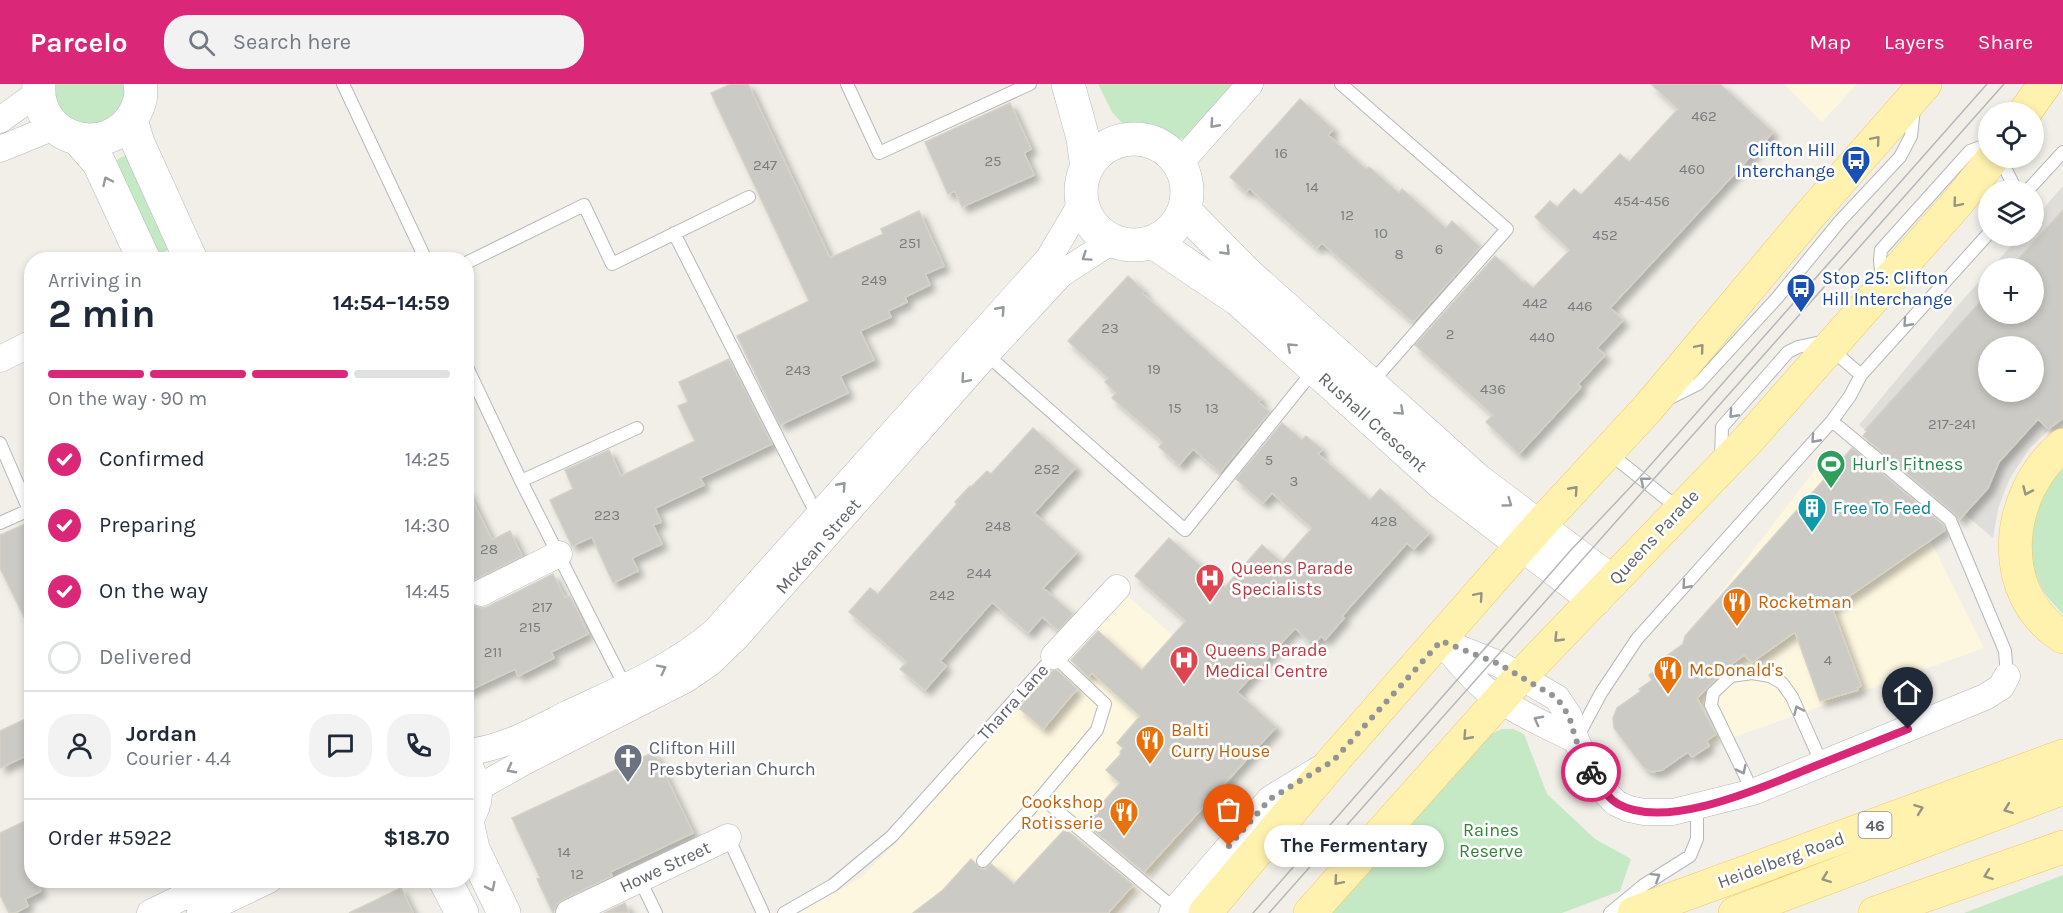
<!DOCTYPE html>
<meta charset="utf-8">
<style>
body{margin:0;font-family:Karla,sans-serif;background:#f2f2f3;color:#1f2937;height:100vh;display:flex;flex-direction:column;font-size:22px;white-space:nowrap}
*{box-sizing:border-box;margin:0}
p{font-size:20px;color:#747a83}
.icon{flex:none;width:33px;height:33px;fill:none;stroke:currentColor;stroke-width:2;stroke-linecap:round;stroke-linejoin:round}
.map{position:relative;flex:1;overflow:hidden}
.panel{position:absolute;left:24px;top:168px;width:450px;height:636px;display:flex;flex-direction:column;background:#fff;border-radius:24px;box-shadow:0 3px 9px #0003}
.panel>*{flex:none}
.buttons{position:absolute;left:1978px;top:18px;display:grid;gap:12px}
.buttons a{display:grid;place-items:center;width:66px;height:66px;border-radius:50%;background:#fff;box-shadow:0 3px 9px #0003;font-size:30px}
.pin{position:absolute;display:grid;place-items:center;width:51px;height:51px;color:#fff;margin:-62px -26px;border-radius:50% 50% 50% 0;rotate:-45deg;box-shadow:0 0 6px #0007}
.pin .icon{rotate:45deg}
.courier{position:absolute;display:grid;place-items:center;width:60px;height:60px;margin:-30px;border:4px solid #db2777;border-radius:50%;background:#fff;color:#222;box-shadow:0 2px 8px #0007}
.bubble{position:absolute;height:42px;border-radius:21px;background:#fff;box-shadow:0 3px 9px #0003;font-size:20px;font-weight:700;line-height:42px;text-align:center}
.summary em{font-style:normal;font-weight:700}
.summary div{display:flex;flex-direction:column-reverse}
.summary{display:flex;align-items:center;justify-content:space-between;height:102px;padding:0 24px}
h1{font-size:39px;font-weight:700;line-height:45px}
.bar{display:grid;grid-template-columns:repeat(4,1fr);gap:9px 6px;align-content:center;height:72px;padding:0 24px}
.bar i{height:8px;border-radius:4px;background:#e0e1e3}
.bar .on{background:#db2777}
.bar p{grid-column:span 4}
.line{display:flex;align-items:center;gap:15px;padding:0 24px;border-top:2px solid #e0e1e3}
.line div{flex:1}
.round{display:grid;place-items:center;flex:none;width:63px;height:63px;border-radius:24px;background:#f2f2f3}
ol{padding:0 24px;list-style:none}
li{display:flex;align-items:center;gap:18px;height:66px}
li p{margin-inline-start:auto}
li .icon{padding:6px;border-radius:50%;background:#db2777;color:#fff;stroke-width:4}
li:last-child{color:#747a83}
li i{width:33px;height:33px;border:3px solid #e0e1e3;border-radius:50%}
header{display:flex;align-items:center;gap:36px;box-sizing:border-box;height:84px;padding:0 30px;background:#db2777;color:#fff}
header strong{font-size:28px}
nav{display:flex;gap:33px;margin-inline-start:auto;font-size:21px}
.search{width:420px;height:54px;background:#f2f2f3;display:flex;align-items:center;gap:15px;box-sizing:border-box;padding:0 21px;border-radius:24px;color:#747a83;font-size:22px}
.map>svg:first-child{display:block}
.commercial{fill:#fef7e0}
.industrial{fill:#e0deda;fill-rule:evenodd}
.green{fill:#c5e8c5}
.building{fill:#cccac5;stroke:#d6d1c6;stroke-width:1.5;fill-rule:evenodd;filter:url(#shadow)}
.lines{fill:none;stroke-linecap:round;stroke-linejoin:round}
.lane-casing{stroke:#b5b8bc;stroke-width:14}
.street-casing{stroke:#b5b8bc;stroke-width:27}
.secondary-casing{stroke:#b6babf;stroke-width:34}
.primary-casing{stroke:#f2c960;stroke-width:34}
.lane{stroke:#fff;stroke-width:12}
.street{stroke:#fff;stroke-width:26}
.secondary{stroke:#fff;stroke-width:33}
.primary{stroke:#fff2af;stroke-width:33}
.tram{stroke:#b6b7b8;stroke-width:1.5}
.oneway{stroke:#979a9d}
.oneway2{stroke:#979581}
.done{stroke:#929495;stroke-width:6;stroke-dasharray:0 10.8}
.route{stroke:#db2777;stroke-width:8}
.labels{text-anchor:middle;stroke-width:5;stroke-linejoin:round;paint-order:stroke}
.number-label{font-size:15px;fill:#7a7d7f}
.shield{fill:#fff;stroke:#8f9295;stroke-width:1.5}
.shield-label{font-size:16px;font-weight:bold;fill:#5f6368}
.transit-label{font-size:18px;fill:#164399;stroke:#fff;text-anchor:end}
.street-label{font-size:18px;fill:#5f6368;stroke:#fff}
.leisure-label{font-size:18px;fill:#27864d;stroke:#fff;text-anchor:start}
.culture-label{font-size:18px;fill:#0d838f;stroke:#fff;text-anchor:start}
.health-label{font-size:18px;fill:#be3a42;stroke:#fff;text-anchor:start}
.food-label{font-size:18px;fill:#c56008;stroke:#fff;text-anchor:start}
.worship-label{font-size:18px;fill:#5b616d;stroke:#fff;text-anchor:start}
.park-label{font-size:18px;fill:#348238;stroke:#fff}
</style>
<header>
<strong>Parcelo</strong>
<div class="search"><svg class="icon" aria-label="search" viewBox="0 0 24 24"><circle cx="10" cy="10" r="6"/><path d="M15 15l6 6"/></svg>Search here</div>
<nav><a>Map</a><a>Layers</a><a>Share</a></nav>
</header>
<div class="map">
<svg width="2063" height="829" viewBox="0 0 2063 829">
<defs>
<filter id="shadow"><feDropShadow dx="5.5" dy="5.5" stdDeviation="3" flood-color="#0004"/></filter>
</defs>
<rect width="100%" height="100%" fill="#f1efe8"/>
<path class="commercial" d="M1784 0H1857L1822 38Z
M1831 365 1931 458 1984 564 1709 662 1692 673 1688 669 1662 686 1653 688 1644 684 1614 644 1613 639 1615 628 1621 620 1640 607 1639 605 1652 596 1649 591 1663 582 1661 579 1666 576 1665 573 1685 559 1686 551 1702 533Z
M1122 507 1276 642 1120 829H792L820 817 860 794 903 752 1050 585Z"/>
<path class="industrial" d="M2063 102V336L2056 339 2029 365 2009 396 1998 425 1993 454 1859 341 1959 220 1989 187V230H2034V184H1991L2020 152H2034V135ZM1989 262H2034V308H1989Z"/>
<path class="green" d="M53 0H125L126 12 122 24 103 40 78 42 56 22Z
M1098 0H1244L1196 54 1174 55 1152 44 1124 41 1112 28Z
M132 68 177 161 156 172 111 79Z
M2063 385V530C2056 522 2047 514 2042 505 2020 466 2032 415 2063 385Z
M1502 645H1513L1524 650 1547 710 1595 755 1631 775 1620 807 1562 829H1329L1487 652Z
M2063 791V829H1964Z"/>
<path class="building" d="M731 0H748L830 174 883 150 881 145 919 127 944 182 925 190 930 201 905 213 907 218 888 227 891 233 860 247 874 276 840 292 848 309 780 341 737 252 809 217 711 9Z
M1651 0H1720L1773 48 1610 224 1623 236 1597 264 1605 271 1578 300 1581 303 1519 370 1486 338 1493 331 1415 261 1495 172 1524 199 1525 197 1533 204 1570 166 1535 133 1550 117 1557 123 1574 105 1581 111 1620 70 1629 78 1678 25Z
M1300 15 1333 45 1328 51 1366 85 1369 83 1399 109 1402 105 1446 144 1452 137 1480 163 1413 238 1322 159 1317 164 1249 104 1246 108 1230 93Z
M1010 19 1031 65 1024 69 1034 91 962 123 955 107 948 110 925 58Z
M2063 126V334L2048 345 2038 335 1999 378 1988 404 1959 436 1955 430 1863 352 1867 347 1865 346 1989 208V230H2034V184H2010ZM1989 262H2034V308H1989Z
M1128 192 1144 207 1142 209 1261 315 1258 318 1270 328 1220 388 1193 365 1179 381 1159 363 1163 358 1112 314 1116 309 1105 298 1108 294 1068 257Z
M729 275 772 360 700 394 704 401 655 424 661 438 653 441 662 460 632 474 638 487 613 499 592 453 572 462 550 416 573 405 565 386 609 366 621 392 695 357 678 322 688 318 679 298Z
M1282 339 1302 356 1306 352 1322 365 1318 370 1370 416 1380 405 1429 449 1414 465 1407 459 1342 532 1344 534 1325 556 1321 552 1313 561 1295 544 1237 608 1276 643 1144 788 1085 739 1120 699 1106 686 1121 670 1120 668 1123 664 1117 659 1140 632 1092 589 1088 593 1071 576 1098 547 1142 586 1186 537 1135 492 1169 454 1225 503 1262 461 1282 478 1312 444 1272 409 1263 419 1236 395Z
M1033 344 1076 383 1034 429 1077 468 1043 504 1073 530 1058 546 1042 533 1028 549 992 518 940 577 946 582 925 606 900 585 907 578 849 528 870 504 878 510 957 420 955 418 970 402 971 403 987 387 991 390Z
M1852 364 1943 441 1945 446 1832 524 1861 602 1857 604 1858 606 1820 617 1795 548 1752 578 1744 571 1729 582 1697 614 1716 650 1706 657 1709 662 1692 673 1688 668 1662 686 1653 688 1644 684 1614 644 1613 634 1617 624 1641 607 1639 605 1652 596 1649 591 1663 582 1661 579 1666 576 1665 573 1683 560 1685 552Z
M466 404 492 456 510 447 522 472 474 496 469 500 466 506Z
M32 437V549L0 484V451Z
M553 490 565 514 570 512 588 550 551 568 554 574 518 592 515 585 466 608V511L468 516 473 522 481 524 487 523Z
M1057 586 1077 605 1043 645 1019 624 1052 587Z
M32 632V669L0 684V647Z
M654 668 693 749 610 788 612 792 562 816 556 821 553 829 537 795 540 794 512 734Z
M32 734V796H36L41 807 25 815 28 822 15 829H9L0 811V749Z
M1065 745 1133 801 1108 829H913L943 806 971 775 981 785H986L991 780 1014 800Z
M401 804 413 829H349Z
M625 819 629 829H604Z"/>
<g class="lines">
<g class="lane-casing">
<path id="lane" d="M343 0 426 176
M847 0 879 69 1030 0
M1341 0 1507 145 1371 299
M2000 74 2016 106
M2028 106 2063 68
M674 149 818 433
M466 179 584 121 612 180 749 113
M1882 196 1880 176 1881 166 1970 67 1989 60
M1831 265 1861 291
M986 270 1185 446 1314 286
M466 281 521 397 626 604
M1670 314 1698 300 1777 214 1840 137 1900 73 1911 52 1914 24
M1832 337 1950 436 2005 567 2007 592
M0 359 29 426 0 439
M1608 368 1679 425
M1721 374 1722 343 1788 268 1798 263 1826 257
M521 397 637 344
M1578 652 1601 609 1637 555 1832 337 1850 312 1861 291 1989 149
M1753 708 1711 621 1713 609 1731 592 1752 589 1770 592 1782 599 1792 613 1822 680
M728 753 763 829
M983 777 1041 713
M639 794 656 829
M784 829 833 801 892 752 1054 572 1105 620 1097 646 1041 713 1175 825
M1610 829 1644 801 1690 772 1697 755V723"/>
</g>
<g class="street-casing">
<path id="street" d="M0 36 39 8
M0 65 54 43
M1179 80 1250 0
M0 275 32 259
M481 509 559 470
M1441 557 1499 580 1557 614 1569 632 1576 656 1591 688 1606 709 1616 719 1629 725 1644 728H1673L1753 708 1985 613 2001 603 2007 592
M1442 558C1457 576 1472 595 1490 609 1516 628 1547 642 1576 656
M1054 572 1117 504
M466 668C503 665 537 645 569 629 620 605 670 585 714 548L1049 174 1081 120
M476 705 524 678 685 596 710 579 737 553 987 270 1061 190 1112 157
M150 829 218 796
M200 829 269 796
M569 829 728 753
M1172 829 1270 715 1321 684"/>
</g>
<g class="secondary-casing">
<path id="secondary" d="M39 0C34 57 110 78 136 27 140 19 142 9 140 0
M1068 0 1083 54 1087 84
M131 36 138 59 191 176
M1081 108a53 53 0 1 1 106 0a53 53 0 1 1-106 0Z
M79 56 99 79 144 176
M1184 126 1246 189 1477 396 1612 498
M1153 158 1239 216 1442 399 1595 516
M466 682C477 707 480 713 466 737
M467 737 473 765 504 829
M445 796 462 829"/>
</g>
<g class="primary-casing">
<path id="primary" d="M2025 28 2045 0
M2063 361C2005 409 1994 509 2063 553
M1205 829 1333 677 1539 442 1648 324 1810 131 1925 0
M1310 829 1521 592 1748 356 1958 118 1993 74
M1634 829 2063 672
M1735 829 2063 704
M1875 829 2063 763"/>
</g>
<use href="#lane" class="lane"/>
<use href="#street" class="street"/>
<use href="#secondary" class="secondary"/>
<use href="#primary" class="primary"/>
<path class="tram" d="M1253 829 1570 467 1639 394 1987 0
M1269 829 2004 0"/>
</g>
<defs><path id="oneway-chevron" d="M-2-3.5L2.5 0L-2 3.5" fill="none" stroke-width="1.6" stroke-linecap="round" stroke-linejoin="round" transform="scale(1.5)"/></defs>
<g class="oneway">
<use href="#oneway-chevron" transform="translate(1214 40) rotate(132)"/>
<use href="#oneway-chevron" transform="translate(107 97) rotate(-115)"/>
<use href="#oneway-chevron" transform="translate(1226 167) rotate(46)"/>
<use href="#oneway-chevron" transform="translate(1086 173) rotate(146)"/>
<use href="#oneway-chevron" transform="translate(1001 226) rotate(-48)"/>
<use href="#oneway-chevron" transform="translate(1907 239) rotate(132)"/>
<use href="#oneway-chevron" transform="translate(1291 263) rotate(-138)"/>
<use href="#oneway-chevron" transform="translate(965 295) rotate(131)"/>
<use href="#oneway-chevron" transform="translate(1400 327) rotate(42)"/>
<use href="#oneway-chevron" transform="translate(1733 330) rotate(132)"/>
<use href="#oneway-chevron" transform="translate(1815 355) rotate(132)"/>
<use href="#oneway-chevron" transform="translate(1644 397) rotate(-141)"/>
<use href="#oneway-chevron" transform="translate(842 402) rotate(-48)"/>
<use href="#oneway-chevron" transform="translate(1508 419) rotate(36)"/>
<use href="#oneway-chevron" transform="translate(1686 501) rotate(132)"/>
<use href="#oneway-chevron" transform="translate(662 585) rotate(-27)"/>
<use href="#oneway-chevron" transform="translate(1798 626) rotate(-114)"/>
<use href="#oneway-chevron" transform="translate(1538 636) rotate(-152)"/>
<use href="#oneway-chevron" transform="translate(511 685) rotate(152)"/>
<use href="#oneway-chevron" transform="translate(1742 686) rotate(64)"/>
<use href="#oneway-chevron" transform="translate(1656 793) rotate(-32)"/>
<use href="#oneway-chevron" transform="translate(491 803) rotate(64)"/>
</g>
<g class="oneway2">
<use href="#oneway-chevron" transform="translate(1876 56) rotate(-49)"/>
<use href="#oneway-chevron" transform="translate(1957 119) rotate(130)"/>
<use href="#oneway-chevron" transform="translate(1700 264) rotate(-50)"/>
<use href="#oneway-chevron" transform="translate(1574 406) rotate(-48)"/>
<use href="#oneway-chevron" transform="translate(2027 407) rotate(114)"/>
<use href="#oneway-chevron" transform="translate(1479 512) rotate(-49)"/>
<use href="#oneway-chevron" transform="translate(1558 554) rotate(134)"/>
<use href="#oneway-chevron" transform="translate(1467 652) rotate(132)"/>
<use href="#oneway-chevron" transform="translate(1919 725) rotate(-20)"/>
<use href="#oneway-chevron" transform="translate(2008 725) rotate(159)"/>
<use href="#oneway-chevron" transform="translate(1988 791) rotate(160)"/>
<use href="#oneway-chevron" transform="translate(1826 794) rotate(159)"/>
<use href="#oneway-chevron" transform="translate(1338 797) rotate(131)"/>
</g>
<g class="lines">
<path class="done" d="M1229 762 1270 715 1333 677 1441 557 1499 580 1557 614 1569 632 1576 656 1591 688"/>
<path class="route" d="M1591 688C1599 699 1606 713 1618 720 1666 747 1763 703 1810 684 1843 671 1875 658 1908 645"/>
</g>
<defs>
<g id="bus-pin" transform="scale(1.5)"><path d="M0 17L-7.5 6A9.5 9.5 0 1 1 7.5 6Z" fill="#1a4fb4" stroke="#fff"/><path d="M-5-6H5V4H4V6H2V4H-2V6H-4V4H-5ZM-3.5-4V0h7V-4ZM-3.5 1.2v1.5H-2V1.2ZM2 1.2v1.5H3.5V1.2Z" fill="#fff"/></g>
<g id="stadium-pin" transform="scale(1.5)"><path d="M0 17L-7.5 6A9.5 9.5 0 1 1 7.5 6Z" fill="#2e9e5b" stroke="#fff"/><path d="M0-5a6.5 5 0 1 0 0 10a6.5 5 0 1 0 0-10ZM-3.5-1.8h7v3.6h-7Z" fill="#fff"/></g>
<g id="building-pin" transform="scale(1.5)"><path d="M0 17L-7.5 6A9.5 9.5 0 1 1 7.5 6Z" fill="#0f9aa8" stroke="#fff"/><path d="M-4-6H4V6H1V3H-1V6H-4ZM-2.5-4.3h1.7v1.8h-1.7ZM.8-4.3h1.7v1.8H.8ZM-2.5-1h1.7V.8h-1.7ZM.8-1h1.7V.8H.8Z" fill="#fff"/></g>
<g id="hospital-pin" transform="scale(1.5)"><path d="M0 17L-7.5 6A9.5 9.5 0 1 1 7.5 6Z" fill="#e0444e" stroke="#fff"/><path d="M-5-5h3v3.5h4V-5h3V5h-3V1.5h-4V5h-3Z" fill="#fff"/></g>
<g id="restaurant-pin" transform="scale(1.5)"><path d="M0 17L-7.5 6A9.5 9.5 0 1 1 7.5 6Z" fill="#e8710a" stroke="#fff"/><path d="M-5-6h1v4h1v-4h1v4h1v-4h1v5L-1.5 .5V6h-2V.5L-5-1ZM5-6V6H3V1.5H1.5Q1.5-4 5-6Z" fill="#fff"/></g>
<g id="church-pin" transform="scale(1.5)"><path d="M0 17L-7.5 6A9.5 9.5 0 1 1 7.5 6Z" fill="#6b7280" stroke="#fff"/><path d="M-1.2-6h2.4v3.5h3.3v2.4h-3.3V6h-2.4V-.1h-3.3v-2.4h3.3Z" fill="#fff"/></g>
</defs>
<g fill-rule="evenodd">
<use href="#bus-pin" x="1856" y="76"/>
<use href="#bus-pin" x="1801" y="204"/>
<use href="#stadium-pin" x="1831" y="380"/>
<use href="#building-pin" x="1812" y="424"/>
<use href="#hospital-pin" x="1210" y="494"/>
<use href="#restaurant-pin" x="1737" y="518"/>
<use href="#hospital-pin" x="1184" y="576"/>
<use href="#restaurant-pin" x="1668" y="586"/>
<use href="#restaurant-pin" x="1150" y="656"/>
<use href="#church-pin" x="628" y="674"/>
<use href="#restaurant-pin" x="1124" y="728"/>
</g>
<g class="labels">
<g class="number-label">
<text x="1704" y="37">462</text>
<text x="1281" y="74">16</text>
<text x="993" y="82">25</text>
<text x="765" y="86">247</text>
<text x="1692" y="90">460</text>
<text x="1312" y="108">14</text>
<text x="1642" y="122">454-456</text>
<text x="1347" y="136">12</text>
<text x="1381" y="154">10</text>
<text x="1605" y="156">452</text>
<text x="910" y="164">251</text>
<text x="1439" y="170">6</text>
<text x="1399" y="175">8</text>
<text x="874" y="201">249</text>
<text x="1535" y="224">442</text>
<text x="1580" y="227">446</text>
<text x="1110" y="249">23</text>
<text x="1450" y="255">2</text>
<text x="1542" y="258">440</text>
<text x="1154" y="290">19</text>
<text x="798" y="291">243</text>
<text x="1493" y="310">436</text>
<text x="1175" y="329">15</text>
<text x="1212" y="329">13</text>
<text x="1952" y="345">217-241</text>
<text x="1269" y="381">5</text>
<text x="1047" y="390">252</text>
<text x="1294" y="402">3</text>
<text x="607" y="436">223</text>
<text x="1384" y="442">428</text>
<text x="998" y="447">248</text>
<text x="489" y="470">28</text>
<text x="979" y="494">244</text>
<text x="942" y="516">242</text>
<text x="542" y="528">217</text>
<text x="530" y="548">215</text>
<text x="493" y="573">211</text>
<text x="1828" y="581">4</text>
<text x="564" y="773">14</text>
<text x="577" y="795">12</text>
</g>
<rect class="shield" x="1858.5" y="728" width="33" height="26" rx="4.5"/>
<g class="shield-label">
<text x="1875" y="747">46</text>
</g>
<g class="transit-label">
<text x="1835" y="72">Clifton Hill<tspan x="1835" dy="21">Interchange</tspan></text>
<text x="1822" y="200" text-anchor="start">Stop 25: Clifton<tspan x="1822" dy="21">Hill Interchange</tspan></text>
</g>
<g class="street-label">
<text transform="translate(1373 338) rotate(42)" y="6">Rushall Crescent</text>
<text transform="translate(1654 453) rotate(-47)" y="6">Queens Parade</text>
<text transform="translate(818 462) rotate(-49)" y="6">McKean Street</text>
<text transform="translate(1013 618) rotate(-48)" y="6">Tharra Lane</text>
<text transform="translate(1781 776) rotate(-20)" y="6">Heidelberg Road</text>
<text transform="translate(665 783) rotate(-25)" y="6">Howe Street</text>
</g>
<g class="leisure-label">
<text x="1852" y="386">Hurl's Fitness</text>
</g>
<g class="culture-label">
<text x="1833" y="430">Free To Feed</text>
</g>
<g class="health-label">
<text x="1231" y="490">Queens Parade<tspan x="1231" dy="21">Specialists</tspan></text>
<text x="1205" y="572">Queens Parade<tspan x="1205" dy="21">Medical Centre</tspan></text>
</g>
<g class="food-label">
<text x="1758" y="524">Rocketman</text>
<text x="1689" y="592">McDonald's</text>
<text x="1171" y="652">Balti<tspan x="1171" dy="21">Curry House</tspan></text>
<text x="1103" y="724" text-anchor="end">Cookshop<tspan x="1103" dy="21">Rotisserie</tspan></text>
</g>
<g class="worship-label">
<text x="649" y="670">Clifton Hill<tspan x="649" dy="21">Presbyterian Church</tspan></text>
</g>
<g class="park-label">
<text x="1491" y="752">Raines<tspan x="1491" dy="21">Reserve</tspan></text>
</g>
</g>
</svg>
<div class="buttons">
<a><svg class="icon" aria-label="locate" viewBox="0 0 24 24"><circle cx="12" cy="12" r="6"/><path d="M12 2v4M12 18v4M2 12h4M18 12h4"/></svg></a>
<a><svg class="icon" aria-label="layers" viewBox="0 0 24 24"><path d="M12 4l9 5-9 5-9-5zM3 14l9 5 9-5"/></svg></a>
<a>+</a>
<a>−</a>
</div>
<div class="pin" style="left:1229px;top:762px;background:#ea580c"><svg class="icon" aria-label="bag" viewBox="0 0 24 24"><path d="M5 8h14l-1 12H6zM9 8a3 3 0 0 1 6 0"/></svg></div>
<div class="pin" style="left:1908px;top:645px;background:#1f2937"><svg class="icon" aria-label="home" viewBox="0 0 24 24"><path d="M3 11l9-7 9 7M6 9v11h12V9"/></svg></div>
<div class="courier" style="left:1591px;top:688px"><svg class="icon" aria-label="bike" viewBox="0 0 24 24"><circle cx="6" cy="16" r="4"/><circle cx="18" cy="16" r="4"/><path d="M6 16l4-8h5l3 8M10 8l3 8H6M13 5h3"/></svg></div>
<div class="bubble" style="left:1264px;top:741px;width:180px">The Fermentary</div>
<section class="panel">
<div class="summary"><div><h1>2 min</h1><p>Arriving in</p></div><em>14:54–14:59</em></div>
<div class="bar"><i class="on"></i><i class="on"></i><i class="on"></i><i></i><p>On the way · 90 m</p></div>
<ol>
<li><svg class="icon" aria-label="check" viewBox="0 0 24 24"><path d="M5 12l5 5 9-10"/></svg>Confirmed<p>14:25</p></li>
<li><svg class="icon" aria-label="check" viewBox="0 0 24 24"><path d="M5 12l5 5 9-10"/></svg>Preparing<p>14:30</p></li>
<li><svg class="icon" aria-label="check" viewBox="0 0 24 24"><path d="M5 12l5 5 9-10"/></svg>On the way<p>14:45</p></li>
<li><i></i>Delivered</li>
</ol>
<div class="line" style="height:108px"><a class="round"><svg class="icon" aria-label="person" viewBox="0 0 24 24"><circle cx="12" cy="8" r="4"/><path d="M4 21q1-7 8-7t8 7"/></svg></a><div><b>Jordan</b><p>Courier · 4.4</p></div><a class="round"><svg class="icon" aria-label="chat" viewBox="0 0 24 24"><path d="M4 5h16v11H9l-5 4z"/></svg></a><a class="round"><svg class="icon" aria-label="phone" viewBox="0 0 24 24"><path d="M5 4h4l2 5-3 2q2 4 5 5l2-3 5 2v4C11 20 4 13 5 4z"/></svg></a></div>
<div class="line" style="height:78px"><div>Order #5922</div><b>$18.70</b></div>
</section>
</div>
